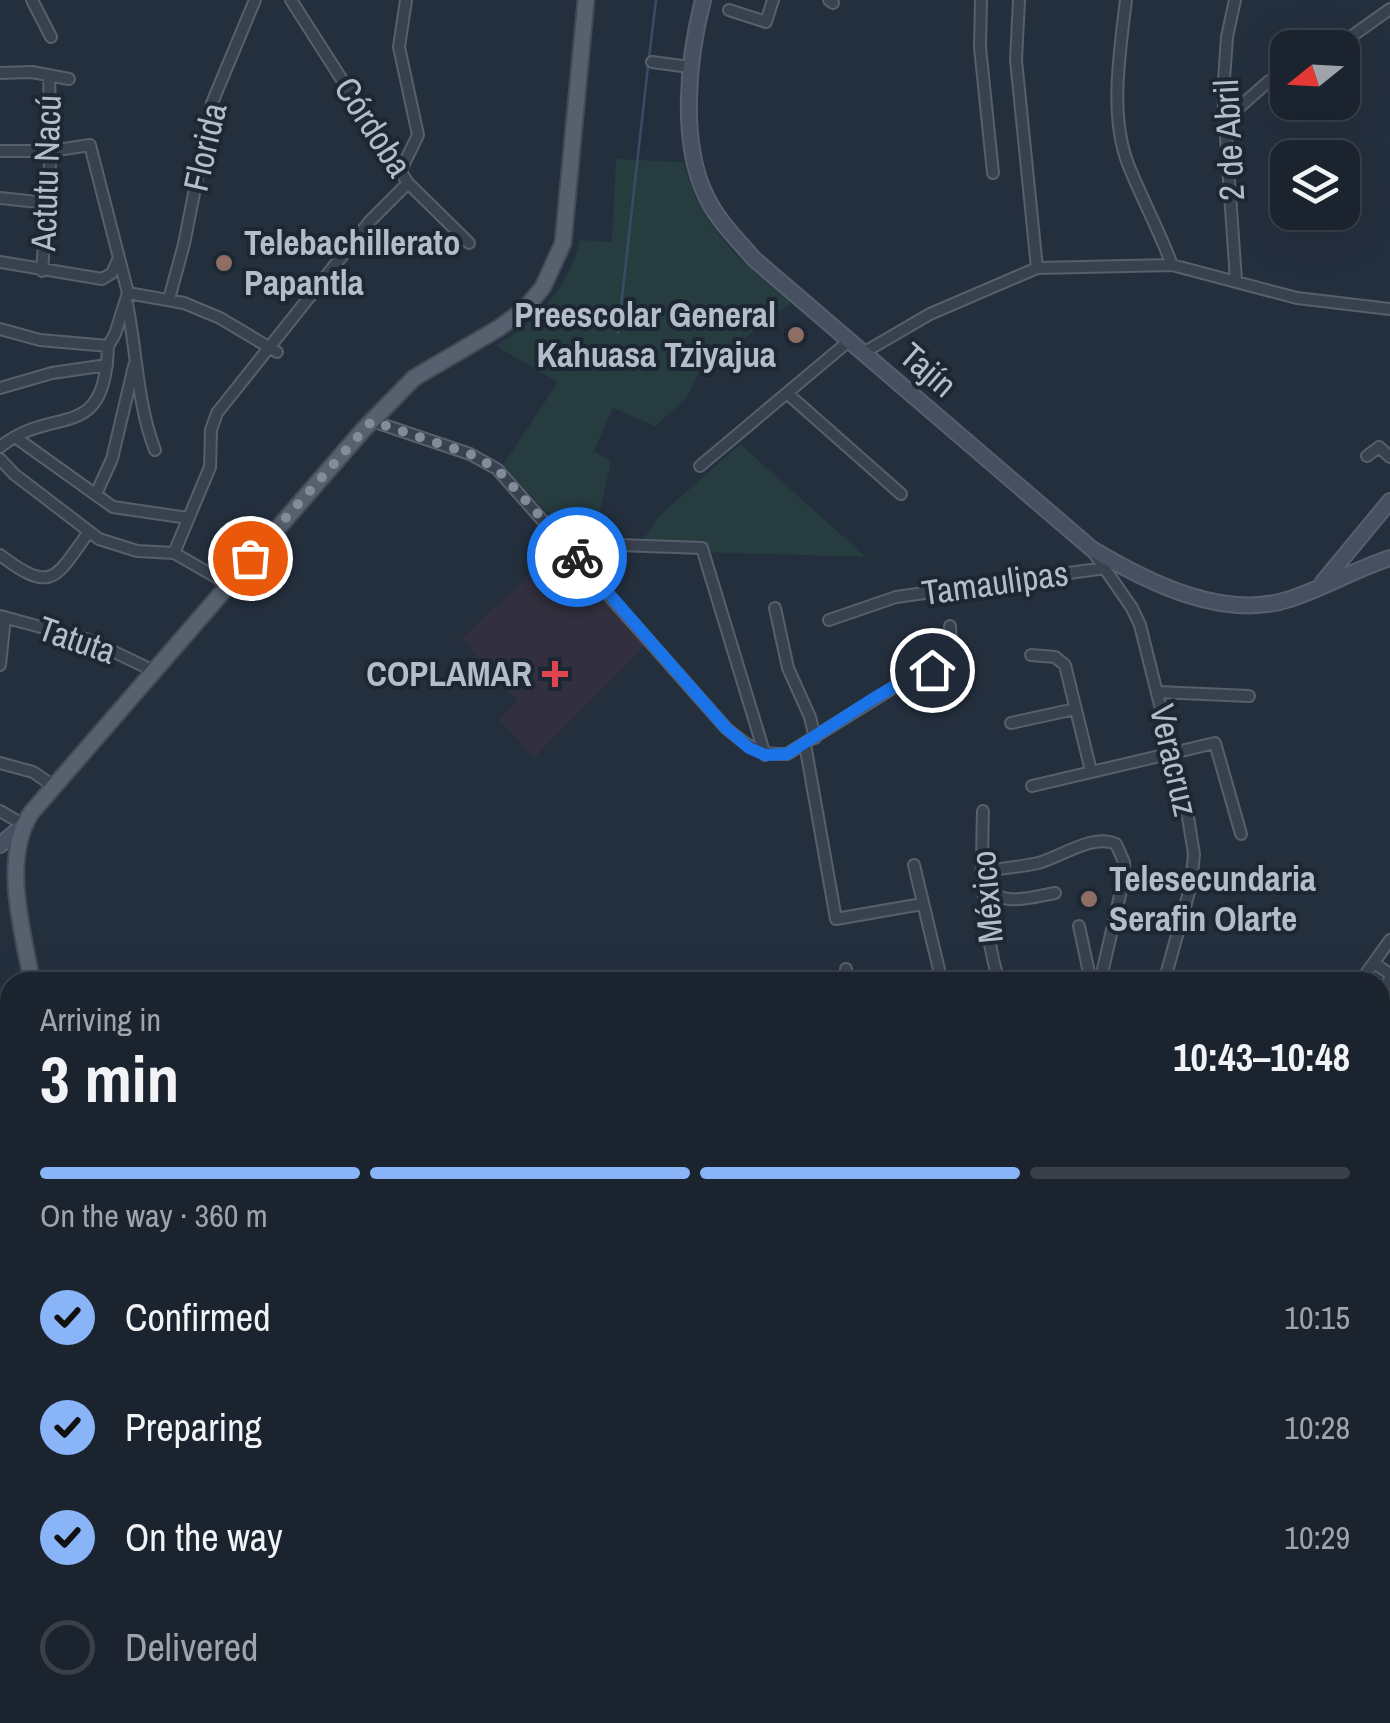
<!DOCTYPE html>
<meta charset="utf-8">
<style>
body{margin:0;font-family:"Archivo Narrow",sans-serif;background:#242b36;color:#f1f3f6;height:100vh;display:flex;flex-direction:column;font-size:38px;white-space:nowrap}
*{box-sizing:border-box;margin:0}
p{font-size:32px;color:#a0a4aa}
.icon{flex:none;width:55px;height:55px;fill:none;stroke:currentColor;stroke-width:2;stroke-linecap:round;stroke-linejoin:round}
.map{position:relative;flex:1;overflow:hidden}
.side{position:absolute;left:0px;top:972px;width:1390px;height:752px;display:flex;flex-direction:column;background:#1b232e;border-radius:30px 30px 0 0;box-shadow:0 10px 40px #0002,0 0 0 2px #39404a}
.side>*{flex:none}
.needle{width:65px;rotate:252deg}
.buttons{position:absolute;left:1270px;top:30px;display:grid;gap:20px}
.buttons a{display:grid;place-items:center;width:90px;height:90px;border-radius:20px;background:#1b232e;box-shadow:0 10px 40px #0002,0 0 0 2px #39404a;font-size:50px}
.pin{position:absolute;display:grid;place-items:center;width:85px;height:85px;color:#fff;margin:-42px;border:5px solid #fff;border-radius:50%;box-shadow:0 2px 10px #0007}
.courier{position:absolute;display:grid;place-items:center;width:100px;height:100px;margin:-50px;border:8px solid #1a73e8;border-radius:50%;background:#fff;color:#222;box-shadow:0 2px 12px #0007}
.summary em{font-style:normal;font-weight:700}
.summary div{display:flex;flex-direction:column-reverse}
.summary{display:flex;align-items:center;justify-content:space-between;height:170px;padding:0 40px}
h1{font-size:65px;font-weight:700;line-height:75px}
.bar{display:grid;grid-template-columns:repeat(4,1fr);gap:15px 10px;align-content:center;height:120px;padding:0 40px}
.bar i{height:12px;border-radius:8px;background:#39404a}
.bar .active{background:#8ab4f8}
.bar p{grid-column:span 4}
ol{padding:0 40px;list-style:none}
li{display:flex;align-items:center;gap:30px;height:110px}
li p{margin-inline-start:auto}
li .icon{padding:10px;border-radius:50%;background:#8ab4f8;color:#111;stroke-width:4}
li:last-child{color:#a0a4aa}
li i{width:55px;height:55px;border:5px solid #39404a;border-radius:50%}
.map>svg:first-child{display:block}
.medical{fill:#32303f}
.green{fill:#263c3f}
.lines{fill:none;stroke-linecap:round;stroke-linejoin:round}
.stream{stroke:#394c67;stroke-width:2.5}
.street-casing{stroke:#565f6c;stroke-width:14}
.secondary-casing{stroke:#565f6c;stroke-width:18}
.primary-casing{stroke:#414a57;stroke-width:19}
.street{stroke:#38414e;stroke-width:10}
.secondary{stroke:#465061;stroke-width:14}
.primary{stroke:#56606e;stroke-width:15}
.done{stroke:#828b98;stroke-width:10;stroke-dasharray:0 18}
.route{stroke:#1a73e8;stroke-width:12}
.education-dot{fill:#8d6e63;stroke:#1d2633;stroke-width:4}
.health-dot{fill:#e0444e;stroke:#1d2633;stroke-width:4}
.labels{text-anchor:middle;stroke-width:8;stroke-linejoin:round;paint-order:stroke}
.street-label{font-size:35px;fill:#b4bcc9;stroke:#1d2633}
.poi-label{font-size:35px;font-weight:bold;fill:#b4bcc9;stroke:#1d2633;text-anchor:start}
</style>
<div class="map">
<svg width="1390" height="1723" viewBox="0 0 1390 1723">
<rect width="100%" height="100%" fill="#242f3e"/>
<path class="medical" d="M560 545 644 646 534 758 499 719 518 701 462 639Z"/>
<path class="green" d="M616 159 684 162C699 227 742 263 791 303L725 353 706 355 687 398 655 426 613 408 594 451 611 461 592 547 578 546 503 465 558 382 496 346C536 320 569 289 580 240L612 242Z
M740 444 866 557 637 550 657 518Z
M268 1715H946L948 1723H883L867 1716 857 1723H266Z"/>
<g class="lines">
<path class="stream" d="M649 58 656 0
M618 333 648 66
M1206 1715 1215 1723
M11 1723 13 1715"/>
<g class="street-casing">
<path id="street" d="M32 0 51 37
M291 0 408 183 469 243
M829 0 833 3
M981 0 980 47 993 173
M1019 0 1016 60 1037 268
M1126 0C1120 51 1109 115 1128 164 1142 199 1159 230 1172 265
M1235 0 1227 37 1223 94 1236 280
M729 10 766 22 773 0
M1335 48 1390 9
M652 62 690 67
M0 73 32 72 69 79
M1226 119 1269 81 1288 72
M0 151H51L90 145 128 293 115 334 108 346
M401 170 418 135 399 47 406 0
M0 198 47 203
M0 262 102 279 112 273 118 260
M42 271 51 151 49 76
M128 293 184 303 220 318 277 352
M169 299 184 244 212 103 255 0
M127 304C137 352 137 404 155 450
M0 329 40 340 108 346C105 446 54 403 0 447
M863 353 930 314 1037 268 1172 265 1297 298 1390 309
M0 388 52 373 107 365
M789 395 901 494
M372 421 470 454 497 469 726 728C747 746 759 755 787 754L912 676 952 663 950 626
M15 437 113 507 188 518
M1367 456 1379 447 1390 457
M0 459 14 474 99 539 137 551 174 553 228 584
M700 466 849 341
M96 494 112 459 134 366
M565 543 702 548 765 755
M174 553 210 467 211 430 217 413 370 221 408 183
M1094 553 1132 608 1140 625 1188 817 1194 854 1191 885 1164 982
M0 555C52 594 55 579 88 533
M775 608 788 668 810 717 815 738
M0 616 89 640 152 670
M829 620 896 597 1105 568
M1031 655 1055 657 1065 665 1091 771
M0 665 5 617
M1158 692 1249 696
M1011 723 1075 709
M805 744 836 919 922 904
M0 763 33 772 52 785
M1032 786 1215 743 1241 834
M0 811 24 825
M983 811C981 870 982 925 999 982
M914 865 942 982
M981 871C1000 869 1020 867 1038 863 1061 857 1093 833 1116 844L1124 862V878L1100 982
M982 884C1003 908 1027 898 1055 893
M1079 926 1091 982
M1374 963 1390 974
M846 969 848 982
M1360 982 1390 940
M1380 994 1390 979
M1380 1112 1390 1096
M1380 1123 1390 1149
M1380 1250 1390 1235
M1380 1300 1390 1297
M1380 1317 1390 1321
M1380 1393 1390 1390
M1380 1520 1390 1483
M1380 1612 1390 1609
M1249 1715 1250 1723
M1305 1715 1312 1723"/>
</g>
<g class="secondary-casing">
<path id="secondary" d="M703 0C688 58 679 143 707 198 718 221 738 240 754 259L1092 549C1147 582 1224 621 1290 599 1324 588 1356 569 1390 558
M1323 582 1390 501
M0 845 24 825"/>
</g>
<g class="primary-casing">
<path id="primary" d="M32 982C23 931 1 861 31 813L364 429 414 378 499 328 525 309 543 287 563 243 586 0
M0 1107 10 1091
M0 1130 10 1114"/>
</g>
<use href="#street" class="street"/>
<use href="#secondary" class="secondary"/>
<use href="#primary" class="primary"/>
</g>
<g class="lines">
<path class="done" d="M250 558 372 421 470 454 497 469 577 557"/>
<path class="route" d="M577 557 726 728 749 748 765 755 787 754 871 700 912 676 932 670"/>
</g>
<g class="education-dot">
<circle cx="224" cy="263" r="10"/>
<circle cx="796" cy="335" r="10"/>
<circle cx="1089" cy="899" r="10"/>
</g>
<path class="health-dot" d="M550 659h10v10h10v10h-10v10h-10v-10h-10v-10h10z"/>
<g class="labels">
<g class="street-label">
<text transform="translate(373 127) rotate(57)" y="12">Córdoba</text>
<text transform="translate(1229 140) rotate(-93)" y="12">2 de Abril</text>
<text transform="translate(205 147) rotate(-77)" y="12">Florida</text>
<text transform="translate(46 173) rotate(-88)" y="12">Actutu Nacú</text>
<text transform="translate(928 370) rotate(41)" y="12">Tajín</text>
<text transform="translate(995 583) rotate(-8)" y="12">Tamaulipas</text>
<text transform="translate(77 640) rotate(19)" y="12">Tatuta</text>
<text transform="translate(1174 760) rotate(77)" y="12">Veracruz</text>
<text transform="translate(987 897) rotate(-95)" y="12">México</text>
</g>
<g class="poi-label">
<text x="244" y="255">Telebachillerato<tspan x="244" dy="40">Papantla</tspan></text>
<text x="776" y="327" text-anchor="end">Preescolar General<tspan x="776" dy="40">Kahuasa Tziyajua</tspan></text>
<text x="532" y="686" text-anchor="end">COPLAMAR</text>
<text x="1109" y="891">Telesecundaria<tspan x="1109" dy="40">Serafin Olarte</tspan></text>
</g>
</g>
</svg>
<div class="buttons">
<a><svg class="needle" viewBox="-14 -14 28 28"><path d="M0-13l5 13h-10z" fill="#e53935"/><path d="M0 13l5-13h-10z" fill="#a0a4aa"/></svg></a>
<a><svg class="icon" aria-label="layers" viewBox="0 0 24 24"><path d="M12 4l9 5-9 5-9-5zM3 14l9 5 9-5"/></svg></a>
</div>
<div class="pin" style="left:250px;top:558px;background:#ea580c"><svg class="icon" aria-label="bag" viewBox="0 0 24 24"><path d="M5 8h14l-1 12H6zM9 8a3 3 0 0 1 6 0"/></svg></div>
<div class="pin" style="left:932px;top:670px;background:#1f2937"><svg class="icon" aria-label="home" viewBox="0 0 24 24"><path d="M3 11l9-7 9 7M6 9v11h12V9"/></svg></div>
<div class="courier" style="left:577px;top:557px"><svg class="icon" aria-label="bike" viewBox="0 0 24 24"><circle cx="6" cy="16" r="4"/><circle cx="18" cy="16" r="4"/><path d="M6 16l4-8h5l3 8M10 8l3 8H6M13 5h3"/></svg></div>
<section class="side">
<div class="summary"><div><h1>3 min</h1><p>Arriving in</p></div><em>10:43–10:48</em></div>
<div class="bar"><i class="active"></i><i class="active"></i><i class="active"></i><i></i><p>On the way · 360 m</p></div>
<ol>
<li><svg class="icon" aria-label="check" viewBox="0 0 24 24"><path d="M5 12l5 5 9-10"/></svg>Confirmed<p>10:15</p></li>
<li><svg class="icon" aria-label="check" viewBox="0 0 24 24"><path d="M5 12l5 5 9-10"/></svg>Preparing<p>10:28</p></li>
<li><svg class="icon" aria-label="check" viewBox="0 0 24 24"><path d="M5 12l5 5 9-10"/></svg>On the way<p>10:29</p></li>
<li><i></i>Delivered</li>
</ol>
</section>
</div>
